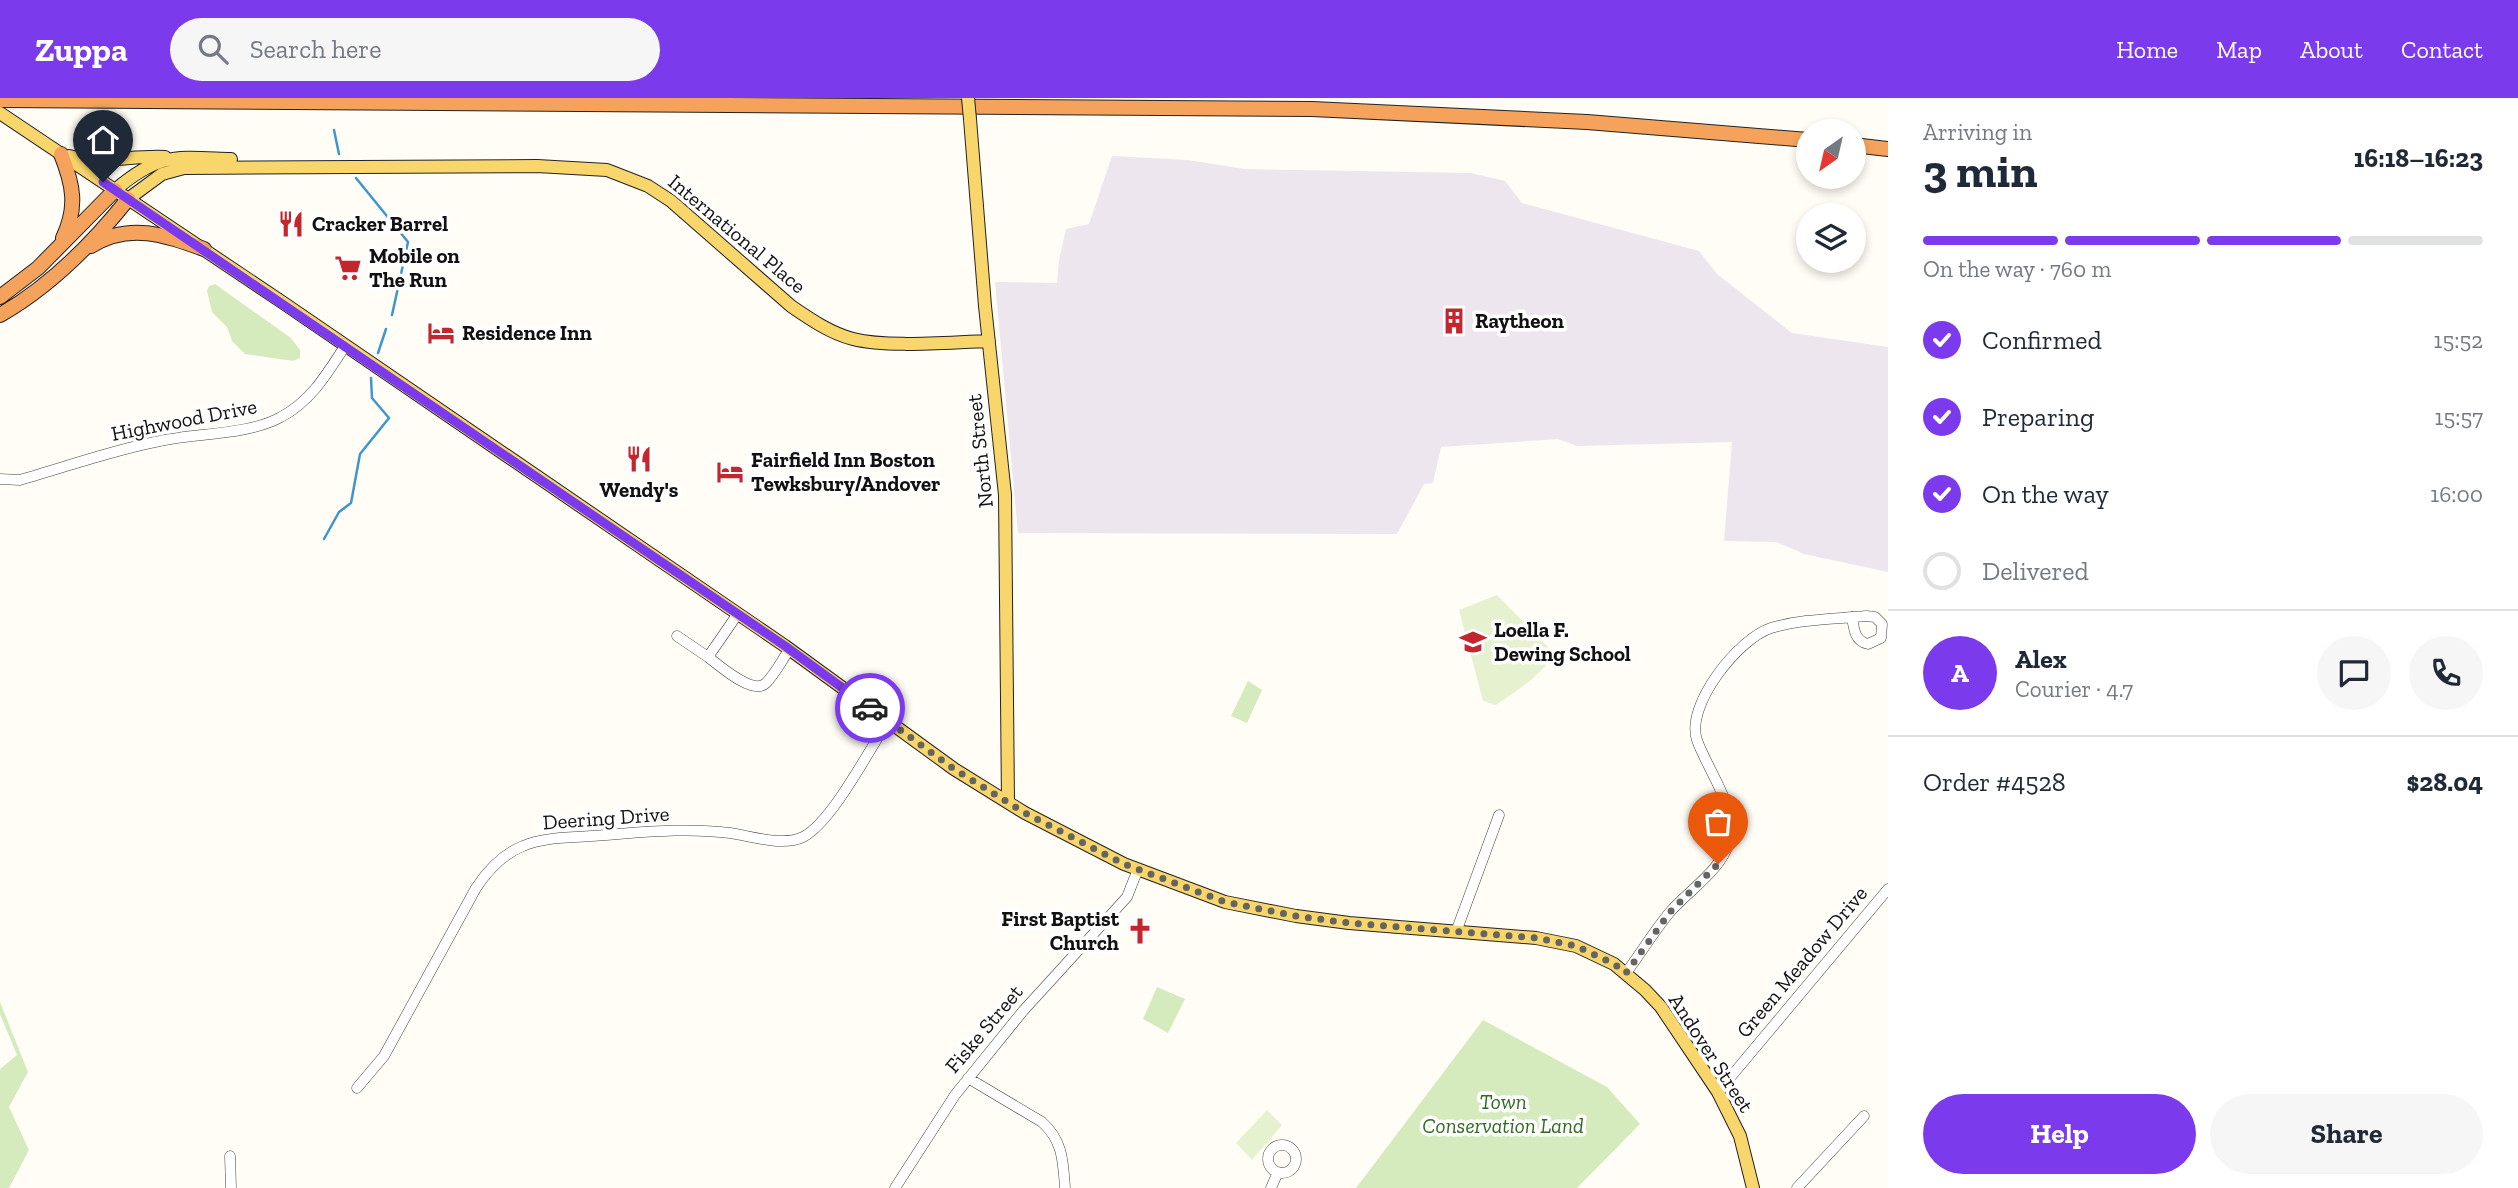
<!DOCTYPE html>
<meta charset="utf-8">
<style>
body{margin:0;font-family:"Zilla Slab",serif;background:#f6f6f7;color:#1f2937;height:100vh;display:flex;flex-direction:column;font-size:26px;white-space:nowrap}
*{box-sizing:border-box;margin:0}
p{font-size:23px;color:#747a83}
.icon{flex:none;width:38px;height:38px;fill:none;stroke:currentColor;stroke-width:2;stroke-linecap:round;stroke-linejoin:round}
.map{position:relative;flex:1;overflow:hidden}
.sheet{display:flex;flex-direction:column;background:#fff;width:630px}
.sheet>*{flex:none}
.needle{width:46px;rotate:214deg}
.fabs{position:absolute;left:1796px;top:21px;display:grid;gap:14px}
.fabs a{display:grid;place-items:center;width:70px;height:70px;border-radius:50%;background:#fff;box-shadow:0 4px 10px #0003;font-size:35px}
.pin{position:absolute;display:grid;place-items:center;width:60px;height:60px;color:#fff;margin:-72px -30px;border-radius:50% 50% 50% 0;rotate:-45deg;box-shadow:0 0 7px #0007}
.pin .icon{rotate:45deg}
.courier{position:absolute;display:grid;place-items:center;width:70px;height:70px;margin:-35px;border:5px solid #7c3aed;border-radius:50%;background:#fff;color:#222;box-shadow:0 2px 9px #0007}
.headline em{font-style:normal;font-weight:800}
.headline div{display:flex;flex-direction:column-reverse}
.headline{display:flex;align-items:center;justify-content:space-between;height:119px;padding:0 35px}
h1{font-size:46px;font-weight:800;line-height:52px}
.bar{display:grid;grid-template-columns:repeat(4,1fr);gap:10px 7px;align-content:center;height:84px;padding:0 35px}
.bar i{height:9px;border-radius:5px;background:#e0e1e3}
.bar .selected{background:#7c3aed}
.bar p{grid-column:span 4}
.line{display:flex;align-items:center;gap:18px;padding:0 35px;border-top:2px solid #e0e1e3}
.line div{flex:1}
.round{display:grid;place-items:center;flex:none;width:74px;height:74px;border-radius:37px;background:#f6f6f7}
ol{padding:0 35px;list-style:none}
li{display:flex;align-items:center;gap:21px;height:77px}
li p{margin-inline-start:auto}
li .icon{padding:7px;border-radius:50%;background:#7c3aed;color:#fff;stroke-width:4}
li:last-child{color:#747a83}
li i{width:38px;height:38px;border:4px solid #e0e1e3;border-radius:50%}
.button{display:flex;gap:14px;margin-top:auto;padding:14px 35px}
.button a{flex:1;height:80px;border-radius:42px;background:#7c3aed;color:#fff;font-size:28px;font-weight:800;line-height:80px;text-align:center}
.button a+a{background:#f6f6f7;color:#1f2937}
header{display:flex;align-items:center;gap:42px;box-sizing:border-box;height:98px;padding:0 35px;background:#7c3aed;color:#fff}
header strong{font-size:33px}
nav{display:flex;gap:38px;margin-inline-start:auto;font-size:24px}
.search{width:490px;height:63px;background:#f6f6f7;display:flex;align-items:center;gap:18px;box-sizing:border-box;padding:0 24px;border-radius:38px;color:#747a83;font-size:26px}
main{display:flex;flex:1;min-height:0}
.map>svg:first-child{display:block}
.industrial{fill:#eee6ef}
.green{fill:#d5ebbd}
.pitch{fill:#e6f2cf}
.lines{fill:none;stroke-linecap:round;stroke-linejoin:round}
.stream{stroke:#3f96cf;stroke-width:2.5}
.minor-casing{stroke:#444;stroke-width:11}
.major-casing{stroke:#222;stroke-width:14}
.highway-casing{stroke:#222;stroke-width:16}
.minor{stroke:#fff;stroke-width:10}
.major{stroke:#f9d66b;stroke-width:12}
.highway{stroke:#f5a25d;stroke-width:14}
.major-bridge-casing{stroke:#222;stroke-width:14;stroke-linecap:butt}
.major-bridge{stroke:#f9d66b;stroke-width:12}
.done{stroke:#646461;stroke-width:7;stroke-dasharray:0 12.6}
.route{stroke:#7c3aed;stroke-width:9}
.labels{text-anchor:middle;stroke-width:7;stroke-linejoin:round;paint-order:stroke}
.poi-label{font-size:21px;font-weight:bold;fill:#111;stroke:#fff;text-anchor:start}
.street-label{font-size:21px;fill:#111;stroke:#fff}
.park-label{font-size:21px;font-style:italic;fill:#2f6b1f;stroke:#fff}
</style>
<header>
<strong>Zuppa</strong>
<div class="search"><svg class="icon" aria-label="search" viewBox="0 0 24 24"><circle cx="10" cy="10" r="6"/><path d="M15 15l6 6"/></svg>Search here</div>
<nav><a>Home</a><a>Map</a><a>About</a><a>Contact</a></nav>
</header>
<main>
<div class="map">
<svg width="1888" height="1090" viewBox="0 0 1888 1090">
<rect width="100%" height="100%" fill="#fffdf5"/>
<path class="industrial" d="M1112 58 1188 62 1244 71 1471 75 1505 83 1522 105 1699 153 1717 176 1792 235 1888 249V474L1804 456 1776 444 1724 443 1732 344 1577 348 1558 341 1441 349 1433 385 1424 386 1397 436 1018 435 995 184 1057 185 1059 162 1066 131 1089 126Z"/>
<path class="green" d="M215 186 291 240 300 252V260L293 263 245 256 232 243 227 229 212 214 207 193 209 188Z
M1248 583 1262 592 1247 625 1231 618Z
M1157 889 1185 901 1168 935 1143 921Z
M0 904 28 974 9 1009 29 1052 9 1090H0V971L17 957 0 916Z
M1483 922 1607 989 1640 1026 1577 1090H1356Z"/>
<path class="pitch" d="M1497 497 1553 554C1548 574 1513 595 1496 607L1483 603 1459 512Z
M1267 1012 1282 1027 1252 1062 1236 1045Z"/>
<g class="lines">
<path class="stream" d="M334 32 339 56
M356 80 408 144 392 217
M378 255 386 231
M324 441 339 414 351 405 360 356 389 320 372 300 371 280"/>
<g class="minor-casing">
<path id="minor" d="M0 381 20 382C66 369 112 352 160 343 196 335 249 337 281 319 311 303 327 276 345 248
M737 517 708 559C720 568 753 598 766 585 775 576 782 562 789 552
M677 538 708 559
M1456 834 1499 717
M1626 875C1641 855 1654 833 1670 814 1690 791 1721 773 1730 742 1739 713 1706 669 1697 642 1685 607 1739 540 1771 530 1801 521 1835 521 1866 518L1875 519 1882 526 1881 540 1868 546C1855 543 1854 532 1852 519
M968 980 1042 1024C1063 1043 1063 1063 1065 1090
M357 990 384 958 476 790C488 772 503 756 523 748 544 739 569 740 591 738 637 735 684 729 730 735 752 738 782 749 803 739 832 724 869 652 888 623
M1718 994 1888 791
M1268 1061a14 14 0 1 1 28 0a14 14 0 1 1-28 0Z
M230 1058 231 1090
M895 1090 955 997 1023 913 1127 799 1138 771
M1271 1090 1278 1074
M1797 1090 1864 1018"/>
</g>
<g class="major-casing">
<path id="major" d="M0 15 282 204 785 548 954 671 1025 715 1124 766 1225 804 1296 818 1349 825 1536 840 1576 848 1614 866 1645 892 1661 909 1718 994 1740 1038 1753 1090
M970 21 985 208 1005 397 1008 704
M69 58C101 67 132 57 165 59
M115 92C160 54 175 59 231 61
M128 101 162 76 184 70 537 68 607 72 648 88 671 103 791 208C810 221 830 235 853 241 889 250 950 244 989 243"/>
</g>
<g class="highway-casing">
<path id="highway" d="M0 2 1312 11 1587 24 1808 42
M1853 47 1888 51
M61 56C73 86 78 109 63 140
M91 148C129 124 165 137 204 151
M0 199 38 170 115 92
M0 217C49 189 93 145 128 101"/>
</g>
<use href="#minor" class="minor"/>
<use href="#major" class="major"/>
<use href="#highway" class="highway"/>
<g class="major-bridge-casing">
<path id="major-bridge" d="M968 0 970 21"/>
</g>
<use href="#major-bridge" class="major-bridge"/>
</g>
<g class="lines">
<path class="done" d="M870 610 954 671 1025 715 1124 766 1225 804 1296 818 1349 825 1536 840 1576 848 1614 866 1626 875 1670 814 1718 766"/>
<path class="route" d="M103 84 785 548 870 610"/>
</g>
<defs>
<g id="restaurant-bare" transform="scale(2.1)"><path d="M-5-6h1v4h1v-4h1v4h1v-4h1v5L-1.5 .5V6h-2V.5L-5-1ZM5-6V6H3V1.5H1.5Q1.5-4 5-6Z" fill="#c4262e" stroke="#fff" stroke-width="2.5" paint-order="stroke"/></g>
<g id="supermarket-bare" transform="scale(2.1)"><path d="M-6-5.5h2.5l.6 2H6L4.5 2H-2.5L-4.4-4H-6ZM-1.5 3.2a1.3 1.3 0 1 0 .1 0ZM3 3.2a1.3 1.3 0 1 0 .1 0Z" fill="#c4262e" stroke="#fff" stroke-width="2.5" paint-order="stroke"/></g>
<g id="building-bare" transform="scale(2.1)"><path d="M-4-6H4V6H1V3H-1V6H-4ZM-2.5-4.3h1.7v1.8h-1.7ZM.8-4.3h1.7v1.8H.8ZM-2.5-1h1.7V.8h-1.7ZM.8-1h1.7V.8H.8Z" fill="#c4262e" stroke="#fff" stroke-width="2.5" paint-order="stroke"/></g>
<g id="hotel-bare" transform="scale(2.1)"><path d="M-6-4.5h1.5V1H6V5H4.5V3h-9V5H-6ZM-4 0a1.8 1.8 0 1 1 3.6 0ZM.5 0V-2.5h3Q6-2.5 6 0Z" fill="#c4262e" stroke="#fff" stroke-width="2.5" paint-order="stroke"/></g>
<g id="school-bare" transform="scale(2.1)"><path d="M0-5L7-2L0 1L-7-2ZM-4 1L0 2.5L4 1V4Q0 6-4 4Z" fill="#c4262e" stroke="#fff" stroke-width="2.5" paint-order="stroke"/></g>
<g id="church-bare" transform="scale(2.1)"><path d="M-1.2-6h2.4v3.5h3.3v2.4h-3.3V6h-2.4V-.1h-3.3v-2.4h3.3Z" fill="#c4262e" stroke="#fff" stroke-width="2.5" paint-order="stroke"/></g>
</defs>
<g fill-rule="evenodd">
<use href="#restaurant-bare" x="291" y="126"/>
<use href="#supermarket-bare" x="348" y="170"/>
<use href="#building-bare" x="1454" y="223"/>
<use href="#hotel-bare" x="441" y="235"/>
<use href="#restaurant-bare" x="639" y="361"/>
<use href="#hotel-bare" x="730" y="374"/>
<use href="#school-bare" x="1473" y="544"/>
<use href="#church-bare" x="1140" y="833"/>
</g>
<g class="labels">
<g class="poi-label">
<text x="312" y="133">Cracker Barrel</text>
<text x="369" y="165">Mobile on<tspan x="369" dy="24">The Run</tspan></text>
<text x="1475" y="230">Raytheon</text>
<text x="462" y="242">Residence Inn</text>
<text x="751" y="369">Fairfield Inn Boston<tspan x="751" dy="24">Tewksbury/Andover</tspan></text>
<text x="639" y="399" text-anchor="middle">Wendy's</text>
<text x="1494" y="539">Loella F.<tspan x="1494" dy="24">Dewing School</tspan></text>
<text x="1119" y="828" text-anchor="end">First Baptist<tspan x="1119" dy="24">Church</tspan></text>
</g>
<g class="street-label">
<text transform="translate(737 136) rotate(40)" y="7">International Place</text>
<text transform="translate(184 322) rotate(-11)" y="7">Highwood Drive</text>
<text transform="translate(980 353) rotate(-96)" y="7">North Street</text>
<text transform="translate(606 720) rotate(-4)" y="7">Deering Drive</text>
<text transform="translate(1802 864) rotate(-50)" y="7">Green Meadow Drive</text>
<text transform="translate(984 931) rotate(-50)" y="7">Fiske Street</text>
<text transform="translate(1711 955) rotate(57)" y="7">Andover Street</text>
</g>
<g class="park-label">
<text x="1503" y="1011">Town<tspan x="1503" dy="24">Conservation Land</tspan></text>
</g>
</g>
</svg>
<div class="fabs">
<a><svg class="needle" viewBox="-14 -14 28 28"><path d="M0-13l5 13h-10z" fill="#e53935"/><path d="M0 13l5-13h-10z" fill="#747a83"/></svg></a>
<a><svg class="icon" aria-label="layers" viewBox="0 0 24 24"><path d="M12 4l9 5-9 5-9-5zM3 14l9 5 9-5"/></svg></a>
</div>
<div class="pin" style="left:1718px;top:766px;background:#ea580c"><svg class="icon" aria-label="bag" viewBox="0 0 24 24"><path d="M5 8h14l-1 12H6zM9 8a3 3 0 0 1 6 0"/></svg></div>
<div class="pin" style="left:103px;top:84px;background:#1f2937"><svg class="icon" aria-label="home" viewBox="0 0 24 24"><path d="M3 11l9-7 9 7M6 9v11h12V9"/></svg></div>
<div class="courier" style="left:870px;top:610px"><svg class="icon" aria-label="car" viewBox="0 0 24 24"><path d="M5 17H2v-5l4-1 3-4h7l3 4 3 1v5h-3M9 17h6M6 11h13"/><circle cx="7" cy="17" r="2"/><circle cx="17" cy="17" r="2"/></svg></div>
</div>
<section class="sheet">
<div class="headline"><div><h1>3 min</h1><p>Arriving in</p></div><em>16:18–16:23</em></div>
<div class="bar"><i class="selected"></i><i class="selected"></i><i class="selected"></i><i></i><p>On the way · 760 m</p></div>
<ol>
<li><svg class="icon" aria-label="check" viewBox="0 0 24 24"><path d="M5 12l5 5 9-10"/></svg>Confirmed<p>15:52</p></li>
<li><svg class="icon" aria-label="check" viewBox="0 0 24 24"><path d="M5 12l5 5 9-10"/></svg>Preparing<p>15:57</p></li>
<li><svg class="icon" aria-label="check" viewBox="0 0 24 24"><path d="M5 12l5 5 9-10"/></svg>On the way<p>16:00</p></li>
<li><i></i>Delivered</li>
</ol>
<div class="line" style="height:126px"><b class="round" style="background:#7c3aed;color:#fff">A</b><div><b>Alex</b><p>Courier · 4.7</p></div><a class="round"><svg class="icon" aria-label="chat" viewBox="0 0 24 24"><path d="M4 5h16v11H9l-5 4z"/></svg></a><a class="round"><svg class="icon" aria-label="phone" viewBox="0 0 24 24"><path d="M5 4h4l2 5-3 2q2 4 5 5l2-3 5 2v4C11 20 4 13 5 4z"/></svg></a></div>
<div class="line" style="height:91px"><div>Order #4528</div><b>$28.04</b></div>
<div class="button"><a>Help</a><a>Share</a></div>
</section>
</main>
